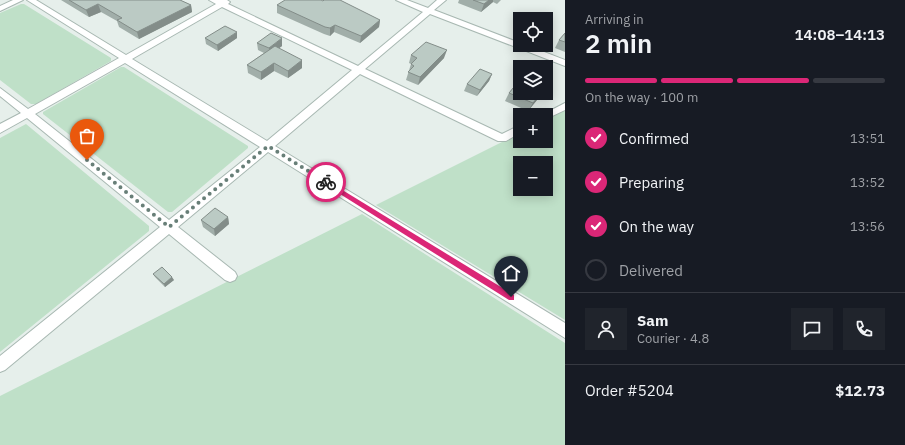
<!DOCTYPE html>
<meta charset="utf-8">
<style>
body{margin:0;font-family:"IBM Plex Sans",sans-serif;background:#20242c;color:#f1f3f6;height:100vh;display:flex;flex-direction:column;font-size:15px;white-space:nowrap}
*{box-sizing:border-box;margin:0}
p{font-size:13px;color:#9ea1a6}
.icon{flex:none;width:22px;height:22px;fill:none;stroke:currentColor;stroke-width:2;stroke-linecap:round;stroke-linejoin:round}
.map{position:relative;flex:1;overflow:hidden}
.sheet{display:flex;flex-direction:column;background:#171b24;width:340px}
.sheet>*{flex:none}
.fabs{position:absolute;left:513px;top:12px;display:grid;gap:8px}
.fabs a{display:grid;place-items:center;width:40px;height:40px;border-radius:0px;background:#171b24;box-shadow:0 2px 10px #0003;font-size:20px}
.pin{position:absolute;display:grid;place-items:center;width:34px;height:34px;color:#fff;margin:-41px -17px;border-radius:50% 50% 50% 0;rotate:-45deg;box-shadow:0 0 4px #0007}
.pin .icon{rotate:45deg}
.courier{position:absolute;display:grid;place-items:center;width:40px;height:40px;margin:-20px;border:3px solid #db2777;border-radius:50%;background:#fff;color:#222;box-shadow:0 1px 5px #0007}
.head em{font-style:normal;font-weight:600}
.head div{display:flex;flex-direction:column-reverse}
.head{display:flex;align-items:center;justify-content:space-between;height:68px;padding:0 20px}
h1{font-size:26px;font-weight:600;line-height:30px}
.bar{display:grid;grid-template-columns:repeat(4,1fr);gap:6px 4px;align-content:center;height:48px;padding:0 20px}
.bar i{height:5px;border-radius:3px;background:#363941}
.bar .current{background:#db2777}
.bar p{grid-column:span 4}
.line{display:flex;align-items:center;gap:10px;padding:0 20px;border-top:1px solid #363941}
.line div{flex:1}
.round{display:grid;place-items:center;flex:none;width:42px;height:42px;border-radius:0px;background:#20242c}
ol{padding:0 20px;list-style:none}
li{display:flex;align-items:center;gap:12px;height:44px}
li p{margin-inline-start:auto}
li .icon{padding:4px;border-radius:50%;background:#db2777;color:#fff;stroke-width:4}
li:last-child{color:#9ea1a6}
li i{width:22px;height:22px;border:2px solid #363941;border-radius:50%}
main{display:flex;flex:1;min-height:0}
.map>svg:first-child{display:block}
.green{fill:#bfe0c8;fill-rule:evenodd}
.lines{fill:none;stroke-linecap:round;stroke-linejoin:round}
.minor-casing{stroke:#a8b8b2;stroke-width:2}
.minor{fill:#fff;fill-rule:evenodd}
.wall{fill:#a1aea9}
.shaded-wall{fill:#838d89}
.building{fill:#bbcac4;stroke:#838d89}
.route{fill:#db2777}
.done{stroke:#687f78;stroke-width:4;stroke-dasharray:0 7.2}
</style>
<main>
<div class="map">
<svg width="565" height="445" viewBox="0 0 565 445">
<rect width="100%" height="100%" fill="#e6efeb"/>
<path class="green" d="M21 4H24L111 58V61L36 104H31L0 80V13Z
M121 67H124L248 146V148L172 212H168L43 114V112Z
M565 110V320L376 205 520 133V141H546V120ZM520 163H546V189H520Z
M26 124 149 226V231L0 352V138Z
M362 214 565 343V445H0V396Z"/>
<g class="lines">
<g class="minor-casing">
<path id="minor" d="M13 0H23L0 11V6Z
M27 0H36L126 55 216 4 209 0H227L230 2 228 4 358 66 423 12 396 0H407L428 8 437 0H446L434 10 520 43V45H526L565 60V66L430 14 365 69 502 134 520 125V133L506 141H498L360 74 275 146 565 323V338L268 152 178 227 235 272 237 276 235 280 230 282 225 280 169 234 5 370 0 372V356L160 227 27 118 0 133V124L21 113 0 96V88L28 109 119 58ZM222 7 352 70 267 141 132 59ZM125 63 260 147 169 220 35 114Z
M565 103V110L546 119V115H542Z"/>
</g>
<use href="#minor" class="minor"/>
</g>
<path class="wall" d="M61 0H180L191 5 192 12 139 39 119 27 117 21 101 12 89 17Z
M459 0H501L497 4 493 2 481 12 458 3Z
M277 5 380 20 379 27 360 43 334 32 330 36 324 34 277 13Z
M565 33V52L555 48 559 40Z
M205 38H237L218 51 206 44Z
M257 43 282 46 279 48 302 68 288 78 274 71 261 80 248 73 247 65 264 53 258 50Z
M411 55 444 58 418 85 406 80 411 64 409 63Z
M492 74 489 81 477 96 464 91 467 84Z
M509 93 537 100 528 111 505 101Z
M228 217 229 224 215 236 203 227 201 220Z
M153 274 174 280 165 287 155 277Z"/>
<path class="shaded-wall" d="M489 0H493V2L481 12 484 4Z
M98 4 101 12 89 17 86 10Z
M191 5 192 12 139 39 137 32Z
M380 20 379 27 360 43 361 36Z
M335 25 334 32 330 36V28Z
M237 32V38L218 51 217 45Z
M282 38V46L269 56V48Z
M447 50 444 58 418 85 420 77Z
M302 60V68L288 78V71Z
M274 63V71L261 80V72Z
M492 74 489 81 477 96 480 90Z
M541 93 537 100 528 111 533 103Z
M228 217 229 224 215 236 214 229Z
M172 277 174 280 165 287 164 284Z"/>
<path class="building" d="M69 0H180L191 5 137 32 117 20 122 18 98 4 86 10Z
M285 0H321L323 1 324 0H340L380 20 361 36 335 25 330 28 325 27 277 5Z
M473 0H489L484 4Z
M225 26 237 32 217 45 205 38Z
M271 33 282 38 269 48 257 43Z
M565 33V42L559 40Z
M426 42 447 50 420 77 408 72 414 66 411 64 417 58 411 55Z
M275 46 302 60 288 71 274 63 261 72 247 65Z
M480 69 492 74 480 90 467 84Z
M518 82 520 83V93H541L533 103 509 93Z
M215 208 228 217 214 229 201 220Z
M162 267 172 277 164 284 153 274Z"/>
<path class="route" d="M326 180 514 295V300H509L324 184 323 182Z"/>
<g class="lines">
<path class="done" d="M87 160 169 227 268 146 326 182"/>
</g>
</svg>
<div class="fabs">
<a><svg class="icon" aria-label="locate" viewBox="0 0 24 24"><circle cx="12" cy="12" r="6"/><path d="M12 2v4M12 18v4M2 12h4M18 12h4"/></svg></a>
<a><svg class="icon" aria-label="layers" viewBox="0 0 24 24"><path d="M12 4l9 5-9 5-9-5zM3 14l9 5 9-5"/></svg></a>
<a>+</a>
<a>−</a>
</div>
<div class="pin" style="left:87px;top:160px;background:#ea580c"><svg class="icon" aria-label="bag" viewBox="0 0 24 24"><path d="M5 8h14l-1 12H6zM9 8a3 3 0 0 1 6 0"/></svg></div>
<div class="pin" style="left:511px;top:297px;background:#1f2937"><svg class="icon" aria-label="home" viewBox="0 0 24 24"><path d="M3 11l9-7 9 7M6 9v11h12V9"/></svg></div>
<div class="courier" style="left:326px;top:182px"><svg class="icon" aria-label="bike" viewBox="0 0 24 24"><circle cx="6" cy="16" r="4"/><circle cx="18" cy="16" r="4"/><path d="M6 16l4-8h5l3 8M10 8l3 8H6M13 5h3"/></svg></div>
</div>
<section class="sheet">
<div class="head"><div><h1>2 min</h1><p>Arriving in</p></div><em>14:08–14:13</em></div>
<div class="bar"><i class="current"></i><i class="current"></i><i class="current"></i><i></i><p>On the way · 100 m</p></div>
<ol>
<li><svg class="icon" aria-label="check" viewBox="0 0 24 24"><path d="M5 12l5 5 9-10"/></svg>Confirmed<p>13:51</p></li>
<li><svg class="icon" aria-label="check" viewBox="0 0 24 24"><path d="M5 12l5 5 9-10"/></svg>Preparing<p>13:52</p></li>
<li><svg class="icon" aria-label="check" viewBox="0 0 24 24"><path d="M5 12l5 5 9-10"/></svg>On the way<p>13:56</p></li>
<li><i></i>Delivered</li>
</ol>
<div class="line" style="height:72px"><a class="round"><svg class="icon" aria-label="person" viewBox="0 0 24 24"><circle cx="12" cy="8" r="4"/><path d="M4 21q1-7 8-7t8 7"/></svg></a><div><b>Sam</b><p>Courier · 4.8</p></div><a class="round"><svg class="icon" aria-label="chat" viewBox="0 0 24 24"><path d="M4 5h16v11H9l-5 4z"/></svg></a><a class="round"><svg class="icon" aria-label="phone" viewBox="0 0 24 24"><path d="M5 4h4l2 5-3 2q2 4 5 5l2-3 5 2v4C11 20 4 13 5 4z"/></svg></a></div>
<div class="line" style="height:52px"><div>Order #5204</div><b>$12.73</b></div>
</section>
</main>
